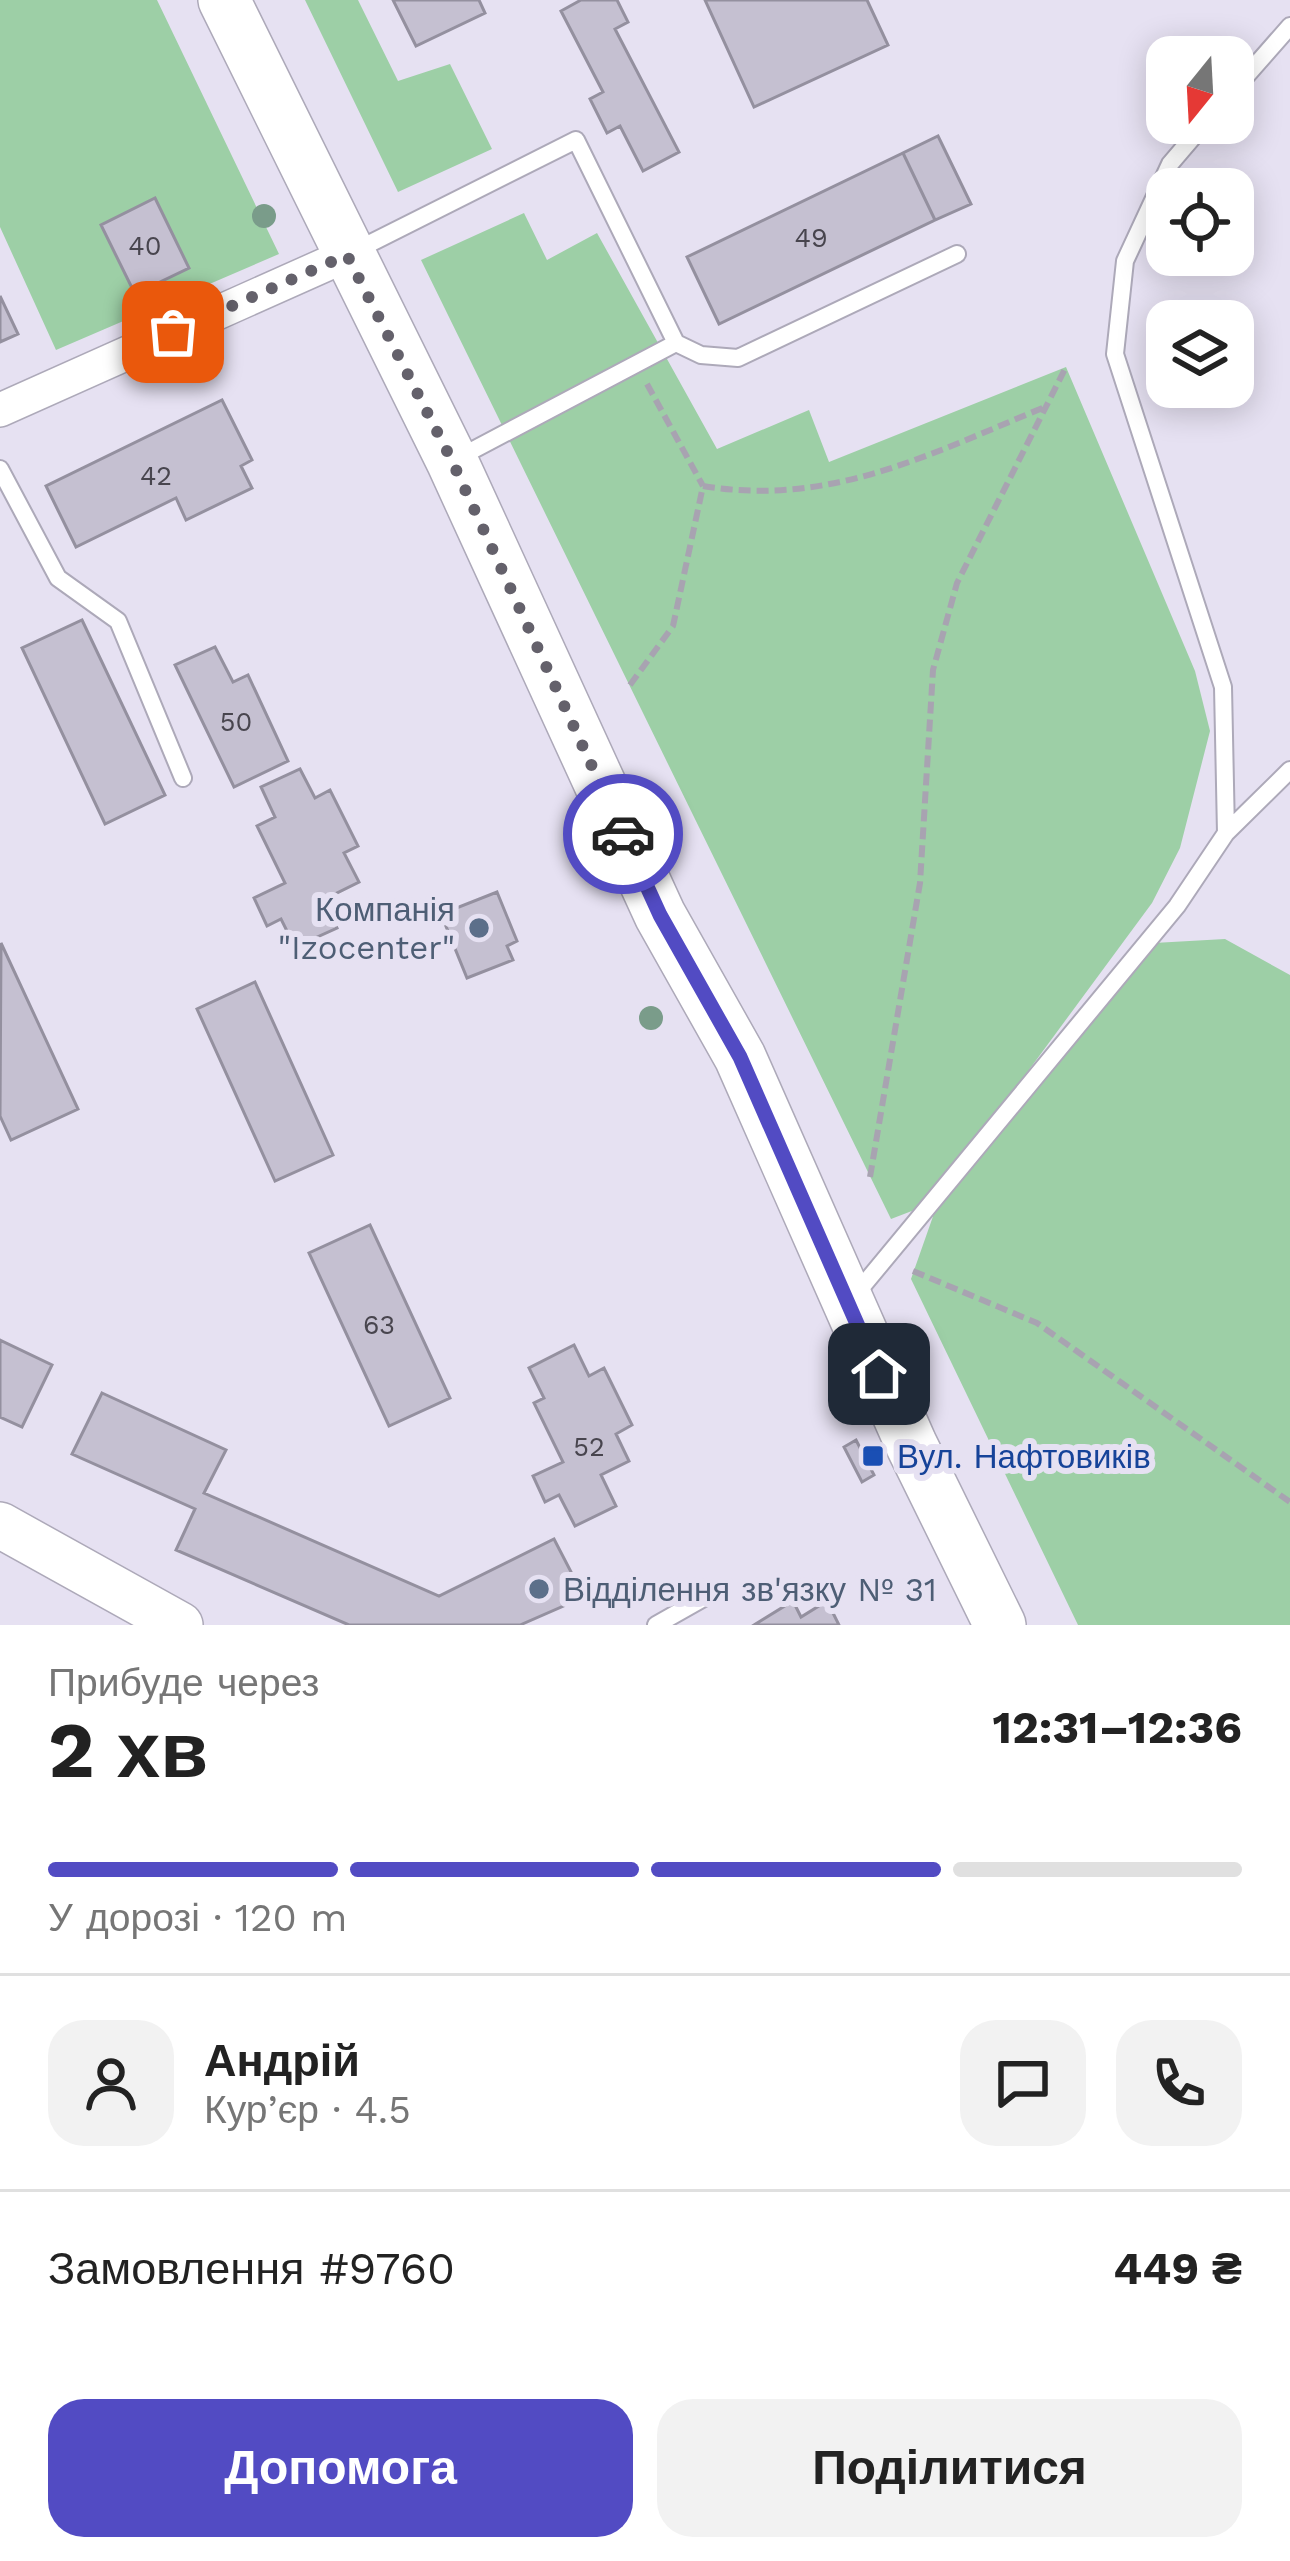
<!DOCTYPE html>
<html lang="uk">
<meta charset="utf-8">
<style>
body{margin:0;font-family:"Work Sans",sans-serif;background:#f2f2f2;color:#222;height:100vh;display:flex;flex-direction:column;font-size:45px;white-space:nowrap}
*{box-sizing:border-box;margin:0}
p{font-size:39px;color:#767676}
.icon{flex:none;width:66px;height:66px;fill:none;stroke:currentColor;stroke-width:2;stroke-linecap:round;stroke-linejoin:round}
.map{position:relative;height:1625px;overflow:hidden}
.side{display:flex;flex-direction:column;background:#fff;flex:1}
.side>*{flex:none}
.needle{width:78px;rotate:198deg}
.tools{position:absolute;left:1146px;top:36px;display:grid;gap:24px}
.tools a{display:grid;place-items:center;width:108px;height:108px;border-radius:24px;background:#fff;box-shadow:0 6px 30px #0003;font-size:60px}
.pin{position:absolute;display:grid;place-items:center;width:102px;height:102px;color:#fff;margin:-51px;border-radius:24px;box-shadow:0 6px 18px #0006}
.courier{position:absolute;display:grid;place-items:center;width:120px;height:120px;margin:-60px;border:9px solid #524bc3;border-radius:50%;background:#fff;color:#222;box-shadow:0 3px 15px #0007}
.summary em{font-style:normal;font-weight:700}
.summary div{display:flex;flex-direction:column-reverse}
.summary{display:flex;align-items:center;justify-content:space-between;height:204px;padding:0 48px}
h1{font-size:78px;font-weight:700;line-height:90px}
.bar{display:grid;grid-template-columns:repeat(4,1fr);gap:18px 12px;align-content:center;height:144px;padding:0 48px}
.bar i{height:15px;border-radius:9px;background:#e0e0e0}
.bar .on{background:#524bc3}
.bar p{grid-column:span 4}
.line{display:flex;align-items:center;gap:30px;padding:0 48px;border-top:3px solid #e0e0e0}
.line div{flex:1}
.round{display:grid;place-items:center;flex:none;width:126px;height:126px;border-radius:36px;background:#f2f2f2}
.cta{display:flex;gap:24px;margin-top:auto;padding:24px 48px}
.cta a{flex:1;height:138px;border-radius:36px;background:#524bc3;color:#fff;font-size:48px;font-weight:700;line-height:138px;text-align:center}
.cta a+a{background:#f2f2f2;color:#222}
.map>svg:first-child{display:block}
.green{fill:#9dcfa6}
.building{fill:#c5c0d1;stroke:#94909f;stroke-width:3}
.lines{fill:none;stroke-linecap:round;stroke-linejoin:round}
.lane-casing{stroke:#ada9b9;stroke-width:20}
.street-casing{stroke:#ada9b9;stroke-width:36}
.secondary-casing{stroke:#ada9b9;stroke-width:48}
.primary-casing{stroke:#ada9b9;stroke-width:54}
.path{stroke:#a8a3b1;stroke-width:6;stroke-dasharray:12 6;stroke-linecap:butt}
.lane{stroke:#fff;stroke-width:16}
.street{stroke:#fff;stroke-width:33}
.secondary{stroke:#fff;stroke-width:45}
.primary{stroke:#fff;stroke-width:51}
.tree{fill:#7a9c8a}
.done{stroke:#64616b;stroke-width:12;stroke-dasharray:0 21.6}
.route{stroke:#524bc3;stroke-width:15}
.service-dot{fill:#5c6f8a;stroke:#e6e1f2;stroke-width:4.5}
.transit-dot{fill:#1a4fb4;stroke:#e6e1f2;stroke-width:4.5}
.labels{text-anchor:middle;stroke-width:12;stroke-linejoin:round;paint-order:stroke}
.number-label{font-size:27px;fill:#48454e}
.service-label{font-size:33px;fill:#4e5e75;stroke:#e6e1f2;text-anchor:end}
.transit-label{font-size:33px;fill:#164399;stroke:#e6e1f2;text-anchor:start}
</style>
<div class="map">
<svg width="1290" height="1625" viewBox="0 0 1290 1625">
<rect width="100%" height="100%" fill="#e6e1f2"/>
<path class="green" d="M0 0H157L279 254 56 350 0 227Z
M305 0H358L398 81 450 64 492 149 398 192Z
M524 213 547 260 597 233 717 449 809 410 829 462 1066 367 1195 671 1210 731 1180 848 1152 903 930 1204 891 1219 421 260Z
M1225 939 1290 975V1625H1078L911 1279 937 1205 1154 943Z"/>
<path class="building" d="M393 0H479L485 13 416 46Z
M581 0H617L628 22 615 29 679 152 643 171 620 126 607 133 590 99 603 92 561 11Z
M705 0H867L888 45 754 107Z
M938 136 971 204 935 220 903 153Z
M903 153 935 220 719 324 687 257Z
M155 198 189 268 135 294 101 225Z
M0 296 18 334 0 342Z
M222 400 252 460 241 466 252 488 186 520 176 498 76 547 46 486Z
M82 620 165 795 105 824 22 648Z
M215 647 233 682 248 675 288 761 234 787 175 665Z
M300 769 315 798 330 790 358 846 344 853 359 882 323 900 337 928 295 947 281 919 267 926 254 898 285 883 257 826 275 817 261 787Z
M497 892 517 941 507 946 513 960 467 978 441 914Z
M1 943 78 1109 11 1140 0 1116Z
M255 982 333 1155 275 1181 197 1009Z
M370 1225 450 1398 389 1426 309 1253Z
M0 1340 52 1365 22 1427 0 1417Z
M574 1345 589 1376 604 1368 632 1425 616 1434 629 1461 601 1475 616 1506 575 1526 559 1495 545 1502 533 1476 563 1462 534 1403 544 1398 529 1368Z
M102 1393 226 1450 204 1493 439 1596 554 1539 584 1597 520 1625H349L176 1550 195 1509 72 1454Z
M856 1440 874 1475 862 1482 844 1447Z
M793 1601 801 1617 827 1601 839 1625H754Z"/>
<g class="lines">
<g class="lane-casing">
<path id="lane" d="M1233 91 1290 26
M353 252 576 140 676 343 701 355 738 358 957 254
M458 458 676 343
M0 469 58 578 118 621 183 778
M1226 833 1290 770
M856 1294 1177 906 1226 833 1223 687 1115 354 1125 261 1170 164 1205 123
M656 1625 716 1591"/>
</g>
<g class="street-casing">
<path id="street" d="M0 410 347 255"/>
</g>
<g class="secondary-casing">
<path id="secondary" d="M0 1525 180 1625"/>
</g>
<g class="primary-casing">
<path id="primary" d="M224 0 452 461 660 915 740 1057 911 1444 1000 1625"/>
</g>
<path class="path" d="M647 384 703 486
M630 685 673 626 703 486C830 507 930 454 1045 407
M870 1177 920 883 933 670 957 583 1066 367
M913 1271 1037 1323 1290 1502"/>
<use href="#lane" class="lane"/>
<use href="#street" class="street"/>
<use href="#secondary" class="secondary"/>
<use href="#primary" class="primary"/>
</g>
<g class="tree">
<circle cx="264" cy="216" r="12"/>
<circle cx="651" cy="1018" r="12"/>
</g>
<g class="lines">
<path class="done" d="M173 332 347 255 452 461 623 834"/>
<path class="route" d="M623 834 660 915 740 1057 879 1374"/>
</g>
<g class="service-dot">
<circle cx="479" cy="928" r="12"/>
<circle cx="539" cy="1589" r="12"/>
</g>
<rect class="transit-dot" x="861" y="1444" width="24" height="24" rx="6"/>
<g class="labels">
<g class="number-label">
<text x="811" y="247">49</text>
<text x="145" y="255">40</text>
<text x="156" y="485">42</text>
<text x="236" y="731">50</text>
<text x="379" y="1334">63</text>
<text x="589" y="1456">52</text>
</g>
<g class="service-label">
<text x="455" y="921">Компанія<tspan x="455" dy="38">"Izocenter"</tspan></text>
<text x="563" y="1601" text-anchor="start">Відділення зв'язку № 31</text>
</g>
<g class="transit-label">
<text x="897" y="1468">Вул. Нафтовиків</text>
</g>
</g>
</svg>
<div class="tools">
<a><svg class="needle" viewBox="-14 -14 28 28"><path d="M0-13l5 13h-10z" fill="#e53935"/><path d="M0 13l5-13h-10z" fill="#767676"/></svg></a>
<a><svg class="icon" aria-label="locate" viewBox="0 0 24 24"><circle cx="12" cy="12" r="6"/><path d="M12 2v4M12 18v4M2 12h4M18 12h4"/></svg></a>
<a><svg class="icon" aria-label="layers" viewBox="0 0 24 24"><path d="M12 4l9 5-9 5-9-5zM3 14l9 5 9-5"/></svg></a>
</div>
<div class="pin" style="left:173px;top:332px;background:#ea580c"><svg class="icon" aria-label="bag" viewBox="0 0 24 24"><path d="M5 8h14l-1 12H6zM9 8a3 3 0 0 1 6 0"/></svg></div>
<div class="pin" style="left:879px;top:1374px;background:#1f2937"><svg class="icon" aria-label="home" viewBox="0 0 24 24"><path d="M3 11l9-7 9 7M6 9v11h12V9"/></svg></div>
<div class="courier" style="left:623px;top:834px"><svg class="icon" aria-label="car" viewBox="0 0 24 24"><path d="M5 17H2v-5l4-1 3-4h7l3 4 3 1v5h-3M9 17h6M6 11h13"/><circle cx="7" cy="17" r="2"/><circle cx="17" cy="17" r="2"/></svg></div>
</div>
<section class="side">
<div class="summary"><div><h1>2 хв</h1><p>Прибуде через</p></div><em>12:31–12:36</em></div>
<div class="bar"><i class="on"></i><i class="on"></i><i class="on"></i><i></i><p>У дорозі · 120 m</p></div>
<div class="line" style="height:216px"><a class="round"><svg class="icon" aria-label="person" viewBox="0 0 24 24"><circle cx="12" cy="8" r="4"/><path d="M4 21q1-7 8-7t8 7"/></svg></a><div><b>Андрій</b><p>Кур’єр · 4.5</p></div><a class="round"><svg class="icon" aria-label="chat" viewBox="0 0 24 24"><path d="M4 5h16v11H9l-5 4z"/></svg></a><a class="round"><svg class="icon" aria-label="phone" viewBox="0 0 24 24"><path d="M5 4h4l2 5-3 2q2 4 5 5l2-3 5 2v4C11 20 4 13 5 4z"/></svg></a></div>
<div class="line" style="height:156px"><div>Замовлення #9760</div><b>449 ₴</b></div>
<div class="cta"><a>Допомога</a><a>Поділитися</a></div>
</section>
